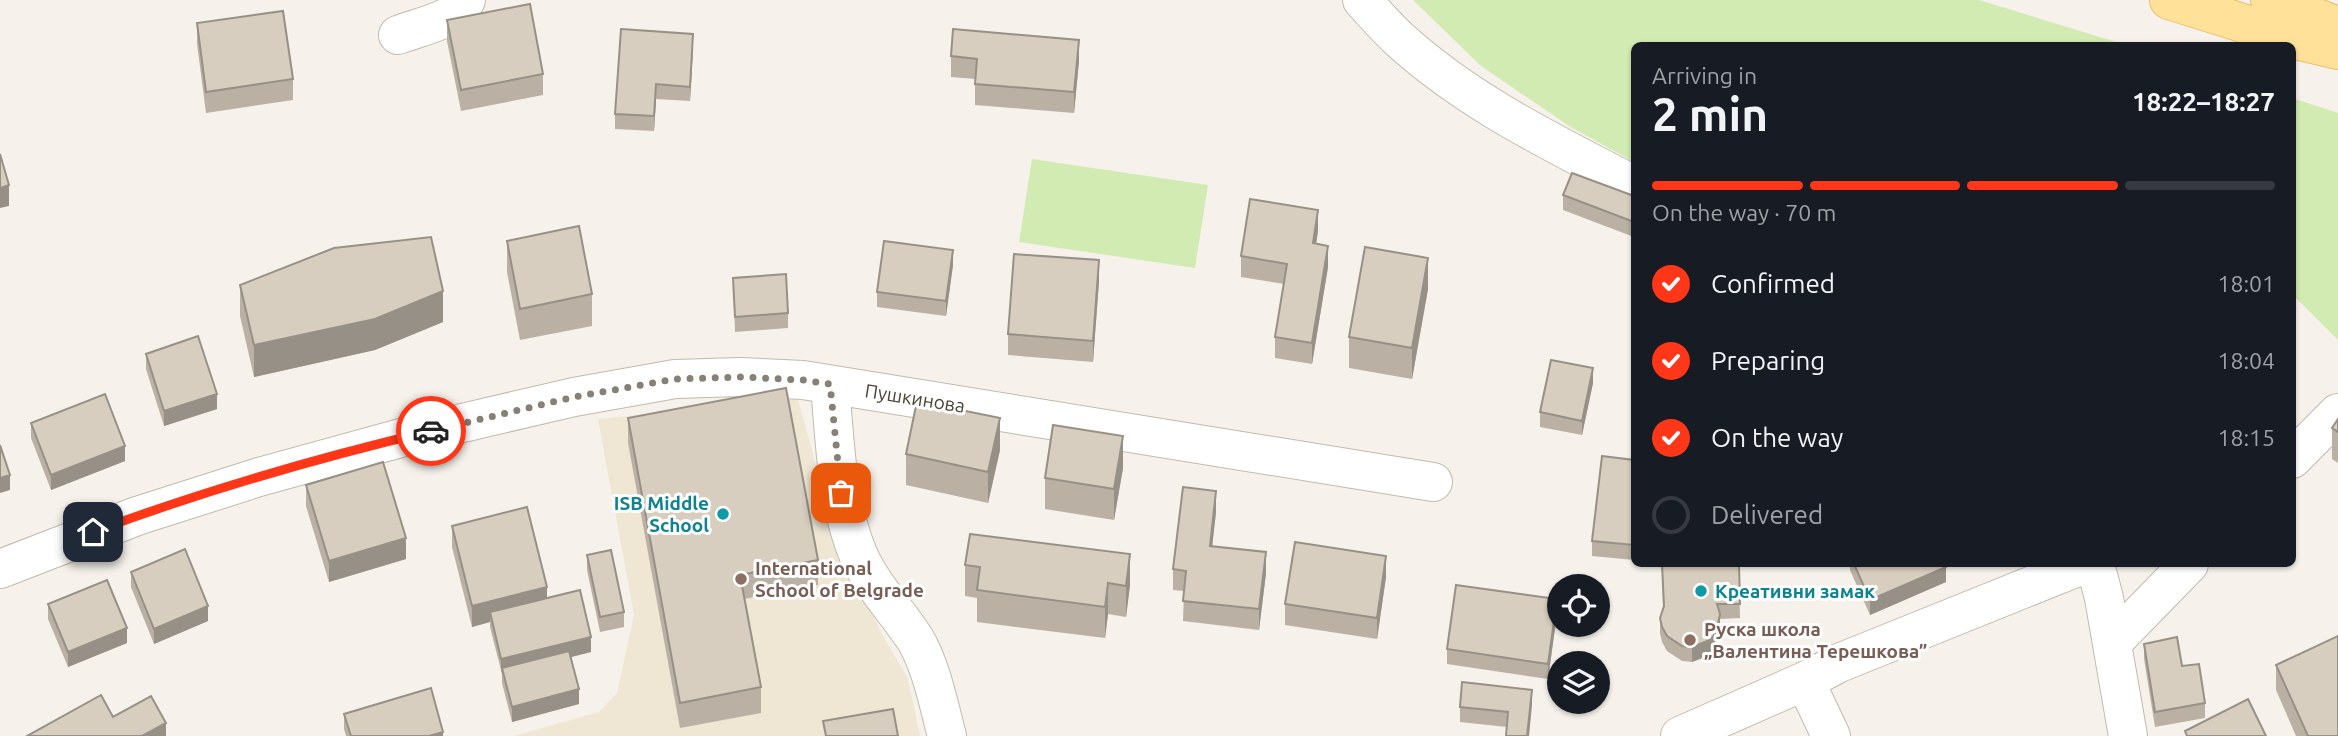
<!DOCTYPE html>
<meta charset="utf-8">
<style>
body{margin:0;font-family:Ubuntu,sans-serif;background:#242831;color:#f1f3f6;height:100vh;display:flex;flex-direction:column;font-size:26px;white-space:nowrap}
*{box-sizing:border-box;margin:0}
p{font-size:23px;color:#9ea1a6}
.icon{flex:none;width:38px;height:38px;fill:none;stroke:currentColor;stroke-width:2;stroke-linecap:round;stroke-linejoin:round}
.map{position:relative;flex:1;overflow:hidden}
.drawer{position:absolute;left:1631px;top:42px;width:665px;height:525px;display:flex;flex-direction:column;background:#171b24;border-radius:10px;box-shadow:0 2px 5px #0004}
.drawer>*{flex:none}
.fabs{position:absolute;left:1547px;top:574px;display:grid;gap:14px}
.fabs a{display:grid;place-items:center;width:63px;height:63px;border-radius:50%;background:#171b24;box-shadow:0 2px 5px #0004;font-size:35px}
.pin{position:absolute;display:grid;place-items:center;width:60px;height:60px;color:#fff;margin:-30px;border-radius:14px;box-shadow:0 4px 10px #0006}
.courier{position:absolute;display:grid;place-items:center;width:70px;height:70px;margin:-35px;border:5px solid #ff3718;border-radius:50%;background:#fff;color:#222;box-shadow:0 2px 9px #0007}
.overview em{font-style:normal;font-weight:700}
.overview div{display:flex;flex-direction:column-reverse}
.overview{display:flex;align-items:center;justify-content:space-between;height:119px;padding:0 21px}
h1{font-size:46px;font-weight:700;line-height:52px}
.bar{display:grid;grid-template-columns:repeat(4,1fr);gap:10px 7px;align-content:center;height:84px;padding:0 21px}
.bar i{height:9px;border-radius:5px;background:#363941}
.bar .active{background:#ff3718}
.bar p{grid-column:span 4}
ol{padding:0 21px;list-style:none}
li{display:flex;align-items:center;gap:21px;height:77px}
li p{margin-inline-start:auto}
li .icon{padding:7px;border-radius:50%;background:#ff3718;color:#fff;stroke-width:4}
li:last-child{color:#9ea1a6}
li i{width:38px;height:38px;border:4px solid #363941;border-radius:50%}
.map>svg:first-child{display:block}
.education{fill:#efe7d4}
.green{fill:#d2ebb2}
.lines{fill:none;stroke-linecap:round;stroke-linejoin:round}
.minor-casing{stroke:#c2baac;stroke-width:40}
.major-casing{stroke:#e9bf65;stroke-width:40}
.minor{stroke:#fff;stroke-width:38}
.major{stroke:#ffe19a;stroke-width:38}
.wall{fill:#bab1a4}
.shaded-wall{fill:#979086}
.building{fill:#d8cebf;stroke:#979086;stroke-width:2}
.done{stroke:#868077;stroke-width:7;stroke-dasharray:0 12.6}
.route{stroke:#ff3718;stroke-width:9}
.culture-dot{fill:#0f9aa8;stroke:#fff;stroke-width:2.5}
.education-dot{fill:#8d6e63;stroke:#fff;stroke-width:2.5}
.labels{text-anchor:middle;stroke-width:6;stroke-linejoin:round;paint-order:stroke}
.street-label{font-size:19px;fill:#4a4338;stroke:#fff}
.culture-label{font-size:19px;font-weight:bold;fill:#0d838f;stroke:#fff;text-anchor:end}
.education-label{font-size:19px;font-weight:bold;fill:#785e54;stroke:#fff;text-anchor:start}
</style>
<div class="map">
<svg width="2338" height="736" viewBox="0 0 2338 736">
<rect width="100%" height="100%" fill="#f6f2eb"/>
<path class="education" d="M798 399 837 543 882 634 908 679 920 736H514L599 712 617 693 634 615 598 419Z"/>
<path class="green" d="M1413 0H1979L2126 45 1634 46V162L1569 126 1481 66Z
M2292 98 2338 113V340L2293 295Z
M1032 159 1208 185 1195 268 1019 242Z"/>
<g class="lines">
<g class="minor-casing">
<path id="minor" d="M1362 0C1374 13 1386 27 1399 39 1468 102 1553 143 1634 185
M398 35C418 27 455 21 466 0
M830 385C835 442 836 500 858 554 871 585 897 611 915 639 931 665 939 706 947 736
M2292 459 2338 413
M2095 564 2104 598 2128 736
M0 569 137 516 259 477 408 436 488 417 574 397 675 379 740 377 803 380 1433 482
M2112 643 2189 564
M1805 681 1831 736
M1680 736 1805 681 1839 663 2085 564"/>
</g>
<g class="major-casing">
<path id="major" d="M2169 0 2300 41 2338 50
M2270 0 2338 26"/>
</g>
<use href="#minor" class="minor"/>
<use href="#major" class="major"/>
</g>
<path class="wall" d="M447 20 543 74V95L461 111 447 41Z
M197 23 293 79V100L206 113 197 44Z
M693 48 690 101 656 99 654 131 615 129V114Z
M951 56 1079 61 1074 113 975 105V79L951 77Z
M1563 195 1634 196V237L1563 210Z
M1318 231 1316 244 1328 267 1312 364 1275 358V337L1284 284 1241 277V256Z
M507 241 592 294V326L520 340 507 272Z
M953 265 946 316 877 307V292Z
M733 278 788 313V328L735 332Z
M1099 281 1093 362 1008 355V334Z
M240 285 443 322 375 350 254 377 240 316Z
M1428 289 1412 379 1349 368V337Z
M146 354 217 409 164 426 146 369Z
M1593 383 1582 435 1540 427V412Z
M628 418 818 560V585L744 599 761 687V713L680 728 628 443Z
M2338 419V463L2332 459V428Z
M31 423 125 461 51 490 31 438Z
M1000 450 988 503 906 485V454Z
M1634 460V560L1592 556V541Z
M1123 468 1114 520 1045 509V478Z
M306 485 406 559 329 582 306 506Z
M1216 512 1212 546 1266 573 1259 630 1183 621 1184 591 1173 590V569Z
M452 526 547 598 591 652 571 657 579 704 512 722 502 683V674L490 627V622L472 627 452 547Z
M587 555 624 612V627L600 632 587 570Z
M1662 564H1739L1740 618 1720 619V629L1716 648 1710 655 1692 662 1682 661 1667 651 1662 642 1660 633V618L1663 608Z
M1850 564H1945L1946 582 1870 615 1850 570Z
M965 565 1130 585 1126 617 1108 614 1105 638 977 622V598L965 596Z
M131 572 208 621 154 644 131 587Z
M1386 577 1377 639 1285 625V604Z
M48 604 127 643 68 667 48 619Z
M1557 614 1548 679 1447 664V649Z
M2144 644 2205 703V718L2155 727 2144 659Z
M2276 665 2338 736H2296L2276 690Z
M1532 705 1507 727 1460 722V707Z
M344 714 443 736H346L344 729Z"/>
<path class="shaded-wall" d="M693 34V48L690 101V87Z
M1079 40V61L1074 113V92Z
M656 84V99L654 131V116Z
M9 185V206L0 208V188Z
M1318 210V231L1313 264V243Z
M1328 246V267L1312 364V343Z
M953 250V265L946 316V301Z
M1428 258V289L1412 379V348Z
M1099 260V281L1093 362V341Z
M443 291V322L375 350 254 377V345Z
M1593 368V383L1582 435V421Z
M217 394V409L164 426V411Z
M1000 418V450L988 503V472Z
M1123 436V468L1114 520V489Z
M125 446V461L51 490V475Z
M10 475V490L0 493V478Z
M1216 491V512L1210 566V546Z
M406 538V559L329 582V561Z
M1266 552V573L1259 630V609Z
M1130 554V585L1126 617V586Z
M1386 556V577L1377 639V618Z
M1946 567V582L1870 615V600Z
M1108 583V614L1105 638V607Z
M547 587V608L490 612V622L472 627V606Z
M1557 599V614L1548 679V664Z
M208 606V621L154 644V629Z
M1720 614V629L1716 648 1710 655 1692 662V647Z
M127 628V643L68 667V652Z
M591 637V652L503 674 502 668 501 674V659Z
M579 689V704L512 722V707Z
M1532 690V705L1529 736H1527Z
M166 723V736H142Z
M443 732V736H429Z"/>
<path class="building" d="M530 4 543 74 461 90 447 20Z
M283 11 293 79 206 92 197 23Z
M621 29 693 34 690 87 656 84 654 116 615 114Z
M953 29 1079 40 1074 92 975 84 977 59 951 56Z
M0 154 9 185 0 188Z
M1572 173 1634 196V222L1563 195Z
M1250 199 1318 210 1313 243 1328 246 1312 343 1275 337 1287 264 1241 256Z
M579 226 592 294 520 309 507 241Z
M431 237 443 291 375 319 254 345 240 285 334 248Z
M884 241 953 250 946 301 877 292Z
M1365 247 1428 258 1412 348 1349 337Z
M1014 254 1099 260 1093 341 1008 334Z
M786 274 788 313 735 317 733 278Z
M198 336 217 394 164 411 146 354Z
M1551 360 1593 368 1582 421 1540 412Z
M786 388 818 560 740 575 761 687 680 703 628 418Z
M105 394 125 446 51 475 31 423Z
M917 401 1000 418 988 472 906 454Z
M2338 419V432L2332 428Z
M1053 425 1123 436 1114 489 1045 478Z
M0 445 10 475 0 478Z
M1602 456 1634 460V545L1592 541Z
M383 462 406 538 329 561 306 485Z
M1183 487 1216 491 1210 546 1266 552 1259 609 1183 601 1186 571 1173 569Z
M527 507 547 587 472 606 452 526Z
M970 534 1130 554 1126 586 1108 583 1105 607 977 590 980 567 965 565Z
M1295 542 1386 556 1377 618 1285 604Z
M185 549 208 606 154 629 131 572Z
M611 550 624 612 600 617 587 555Z
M1662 564H1739L1740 604H1717L1720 614 1716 633 1710 640 1692 647 1682 646 1667 636 1662 627 1660 618 1664 606Z
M1854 564H1945L1946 567 1870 600Z
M107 580 127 628 68 652 48 604Z
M1456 585 1557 599 1548 664 1447 649Z
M580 590 591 637 501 659 490 612Z
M2338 636V736H2308L2276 665Z
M2177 637 2182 666 2199 664 2205 703 2155 712 2144 644Z
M569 651 579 689 512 707 502 668Z
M1462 682 1532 690 1527 736H1506L1508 712 1460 707Z
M431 688 443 732 429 736H351L344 714Z
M101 695 113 717 151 696 166 723 142 736H27Z
M2248 699 2266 736H2187L2185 731Z
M893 709 898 736H826L823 721Z"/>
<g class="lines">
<path class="done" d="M431 431 574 397 675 379 740 377 803 380 830 384 841 493"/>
<path class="route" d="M93 532C203 491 317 458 431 431"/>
</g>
<g class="culture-dot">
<circle cx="723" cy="514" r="7"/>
<circle cx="1701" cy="591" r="7"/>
</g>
<g class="education-dot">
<circle cx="741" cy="579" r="7"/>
<circle cx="1690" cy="640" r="7"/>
</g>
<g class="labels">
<g class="street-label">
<text transform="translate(915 398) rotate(9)" y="7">Пушкинова</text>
</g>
<g class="culture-label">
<text x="709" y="510">ISB Middle<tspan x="709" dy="22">School</tspan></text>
<text x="1715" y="598" text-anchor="start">Креативни замак</text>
</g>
<g class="education-label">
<text x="755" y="575">International<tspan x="755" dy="22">School of Belgrade</tspan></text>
<text x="1704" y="636">Руска школа<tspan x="1704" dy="22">„Валентина Терешкова”</tspan></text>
</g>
</g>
</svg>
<div class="fabs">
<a><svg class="icon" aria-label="locate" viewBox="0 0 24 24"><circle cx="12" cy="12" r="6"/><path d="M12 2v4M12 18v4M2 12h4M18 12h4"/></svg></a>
<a><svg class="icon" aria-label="layers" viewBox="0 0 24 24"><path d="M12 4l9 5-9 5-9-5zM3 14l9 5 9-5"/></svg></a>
</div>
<div class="pin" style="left:841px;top:493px;background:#ea580c"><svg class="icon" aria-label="bag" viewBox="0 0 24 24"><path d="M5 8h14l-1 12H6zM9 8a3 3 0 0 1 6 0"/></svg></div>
<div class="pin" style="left:93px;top:532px;background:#1f2937"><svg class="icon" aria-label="home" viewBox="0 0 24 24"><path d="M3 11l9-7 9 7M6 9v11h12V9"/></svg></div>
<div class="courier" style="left:431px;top:431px"><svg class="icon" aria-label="car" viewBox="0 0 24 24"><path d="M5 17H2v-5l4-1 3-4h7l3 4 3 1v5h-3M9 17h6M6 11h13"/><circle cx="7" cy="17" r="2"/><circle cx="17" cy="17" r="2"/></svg></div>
<section class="drawer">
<div class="overview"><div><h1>2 min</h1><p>Arriving in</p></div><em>18:22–18:27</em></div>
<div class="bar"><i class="active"></i><i class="active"></i><i class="active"></i><i></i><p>On the way · 70 m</p></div>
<ol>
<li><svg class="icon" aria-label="check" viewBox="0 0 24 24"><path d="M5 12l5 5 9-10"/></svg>Confirmed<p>18:01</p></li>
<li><svg class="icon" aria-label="check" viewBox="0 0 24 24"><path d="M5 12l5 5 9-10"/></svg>Preparing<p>18:04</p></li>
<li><svg class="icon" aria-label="check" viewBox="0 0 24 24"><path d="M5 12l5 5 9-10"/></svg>On the way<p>18:15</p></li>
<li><i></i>Delivered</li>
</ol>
</section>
</div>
